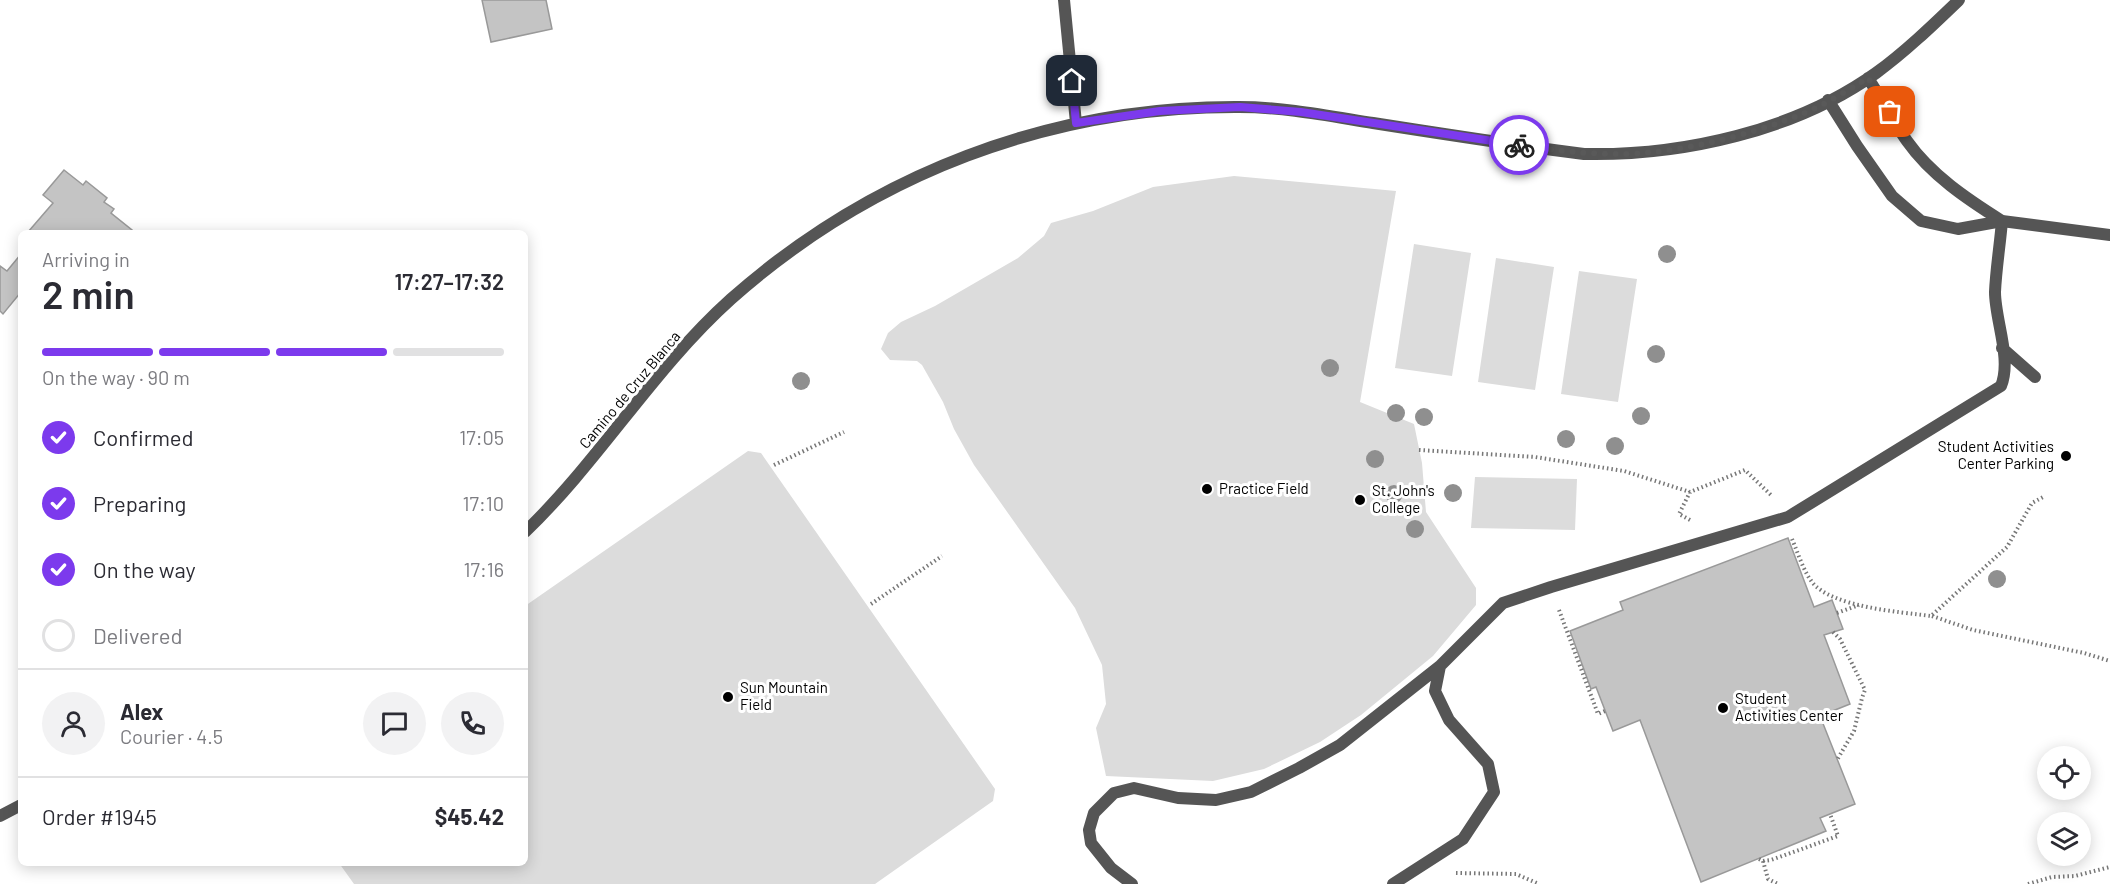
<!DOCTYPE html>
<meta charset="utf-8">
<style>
body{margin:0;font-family:Barlow,sans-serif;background:#f2f2f3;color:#2b2b33;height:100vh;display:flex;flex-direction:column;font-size:22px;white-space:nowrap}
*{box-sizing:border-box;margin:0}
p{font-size:20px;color:#7c7c81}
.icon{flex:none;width:33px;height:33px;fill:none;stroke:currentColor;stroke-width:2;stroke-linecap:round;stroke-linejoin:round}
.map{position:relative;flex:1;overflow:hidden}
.details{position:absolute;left:18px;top:230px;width:510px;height:636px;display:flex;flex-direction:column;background:#fff;border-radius:9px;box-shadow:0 3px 15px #0003}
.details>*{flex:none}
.fabs{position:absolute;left:2037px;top:746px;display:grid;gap:12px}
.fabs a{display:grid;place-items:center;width:54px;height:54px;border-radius:50%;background:#fff;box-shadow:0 3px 15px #0003;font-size:30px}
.pin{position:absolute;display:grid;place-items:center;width:51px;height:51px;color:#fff;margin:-26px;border-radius:12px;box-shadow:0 3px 9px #0006}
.courier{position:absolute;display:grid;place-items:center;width:60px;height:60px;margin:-30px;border:4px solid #7c3aed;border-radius:50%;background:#fff;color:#222;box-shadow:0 2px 8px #0007}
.summary em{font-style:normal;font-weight:600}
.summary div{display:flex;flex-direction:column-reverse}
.summary{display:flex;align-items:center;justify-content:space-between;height:102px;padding:0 24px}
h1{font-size:39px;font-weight:600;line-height:45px}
.bar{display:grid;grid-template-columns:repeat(4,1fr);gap:9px 6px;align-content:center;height:72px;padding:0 24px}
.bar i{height:8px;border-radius:4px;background:#e1e1e2}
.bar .current{background:#7c3aed}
.bar p{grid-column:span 4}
.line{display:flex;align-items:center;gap:15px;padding:0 24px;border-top:2px solid #e1e1e2}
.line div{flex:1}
.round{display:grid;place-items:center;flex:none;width:63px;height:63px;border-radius:32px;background:#f2f2f3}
ol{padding:0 24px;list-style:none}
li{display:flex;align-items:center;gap:18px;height:66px}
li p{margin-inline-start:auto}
li .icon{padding:6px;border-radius:50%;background:#7c3aed;color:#fff;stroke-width:4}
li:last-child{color:#7c7c81}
li i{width:33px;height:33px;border:3px solid #e1e1e2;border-radius:50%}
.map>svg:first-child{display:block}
.green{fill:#dcdcdc}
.building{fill:#c4c4c4;stroke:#999;stroke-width:1.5}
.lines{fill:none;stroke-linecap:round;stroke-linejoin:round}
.path{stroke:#777;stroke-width:4;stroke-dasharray:1.5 3;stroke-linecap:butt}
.service{stroke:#555;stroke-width:12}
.minor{stroke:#555;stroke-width:12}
.tree{fill:#8f8f8f}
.done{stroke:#595959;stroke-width:6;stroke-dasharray:0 10.8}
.route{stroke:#7c3aed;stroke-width:8}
.poi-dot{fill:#000;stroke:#fff;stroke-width:2}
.labels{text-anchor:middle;stroke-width:6;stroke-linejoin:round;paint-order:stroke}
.street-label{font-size:15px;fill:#000;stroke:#fff}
.poi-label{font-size:15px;fill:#000;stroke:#fff;text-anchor:start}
</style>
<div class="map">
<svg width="2110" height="884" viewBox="0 0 2110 884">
<rect width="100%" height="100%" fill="#fff"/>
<path class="green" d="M1234 176 1396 191 1360 402 1414 424 1422 463 1426 512 1476 588V605L1433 656 1361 715 1320 742 1264 769 1213 781 1106 776 1096 728 1106 704 1102 665 1075 608 974 465 954 429 943 402 922 365 917 361 890 360 881 349 888 333 901 322 935 306 1018 258 1044 236 1051 223 1093 211 1153 187Z
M1414 244 1471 253 1452 376 1395 368Z
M1496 258 1554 267 1535 390 1478 382Z
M1579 271 1637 279 1618 402 1561 394Z
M748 451 761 453 995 789 993 801 875 884H354L339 863 525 862V606Z
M1475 477 1577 479 1575 530 1471 528Z"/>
<path class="building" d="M482 0H546L552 29 491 42Z
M64 170 83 185 86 181 107 198 104 202 114 209 111 213 132 230 131 232H28L53 203 43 195Z
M21 254V292L3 314 0 311V266L7 271Z
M1788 538 1814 607 1832 600 1843 629 1824 635 1850 704 1820 716 1855 804 1820 818 1826 831 1701 882 1640 720 1613 731 1596 687 1591 689 1570 631 1623 610 1620 602Z"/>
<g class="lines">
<path class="path" d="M1419 450 1535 457 1624 471 1690 492
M774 465 844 432
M1690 520 1679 514 1690 492 1745 470 1772 496
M1792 539C1798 553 1803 570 1812 582 1831 607 1900 612 1931 616L2007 547 2032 503 2045 496
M871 604 942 556
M1559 610 1598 714 1605 711
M1837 613 1859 605
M1932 616 1973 630 2084 653 2110 661
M1833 632 1840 639 1865 690 1862 698 1854 731 1837 760
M1759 859 1763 861 1771 860 1838 836 1830 814
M1763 861 1768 879 1778 884
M1456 873 1516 874 1539 884
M2028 884 2052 877 2075 876 2110 867"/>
<path class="service" d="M2002 348 2035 377
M1132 884 1111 868 1091 843 1089 830 1094 813 1114 793 1134 788 1178 798 1216 800 1251 792 1299 768 1340 745 1440 666 1503 603 1551 587 1788 517 2001 386C2012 359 1995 320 1995 292 1996 269 2000 245 2002 221
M1393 884 1463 839 1494 792 1488 764 1449 720 1435 691 1440 666"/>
<path class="minor" d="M1064 0 1076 123
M1868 78C1881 98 1893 121 1907 141 1931 175 1967 199 2002 221
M1828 100 1857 146 1892 196 1921 221 1958 229 2002 221 2110 235
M525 532C600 460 653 369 731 299 872 174 1050 106 1239 107 1284 107 1329 116 1373 123 1443 134 1513 145 1584 154 1682 156 1795 131 1876 73 1905 52 1933 25 1959 0
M0 816 21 805"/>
</g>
<g class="tree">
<circle cx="1667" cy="254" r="9"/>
<circle cx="1656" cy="354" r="9"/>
<circle cx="1330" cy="368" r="9"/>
<circle cx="801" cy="381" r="9"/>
<circle cx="1396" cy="413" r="9"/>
<circle cx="1641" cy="416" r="9"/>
<circle cx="1424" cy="417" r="9"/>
<circle cx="1566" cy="439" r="9"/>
<circle cx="1615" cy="446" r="9"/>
<circle cx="1375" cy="459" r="9"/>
<circle cx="1453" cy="493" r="9"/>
<circle cx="1394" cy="494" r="9"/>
<circle cx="1415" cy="529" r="9"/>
<circle cx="1997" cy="579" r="9"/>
</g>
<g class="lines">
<path class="done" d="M1519 145C1552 150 1585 154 1619 154 1676 154 1747 136 1800 115 1824 105 1847 91 1868 78L1890 112"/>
<path class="route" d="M1072 81 1076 123 1160 111 1240 107 1301 112 1519 145"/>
</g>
<g class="poi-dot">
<circle cx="2066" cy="456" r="6"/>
<circle cx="1207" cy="489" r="6"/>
<circle cx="1360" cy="500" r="6"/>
<circle cx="728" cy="697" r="6"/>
<circle cx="1723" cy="708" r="6"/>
</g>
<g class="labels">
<g class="street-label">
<text transform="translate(630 390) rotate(-50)" y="5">Camino de Cruz Blanca</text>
</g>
<g class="poi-label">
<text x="2054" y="452" text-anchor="end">Student Activities<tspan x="2054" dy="17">Center Parking</tspan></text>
<text x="1219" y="494">Practice Field</text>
<text x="1372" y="496">St. John's<tspan x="1372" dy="17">College</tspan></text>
<text x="740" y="693">Sun Mountain<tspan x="740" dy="17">Field</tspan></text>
<text x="1735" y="704">Student<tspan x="1735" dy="17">Activities Center</tspan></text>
</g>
</g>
</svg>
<div class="fabs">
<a><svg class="icon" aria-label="locate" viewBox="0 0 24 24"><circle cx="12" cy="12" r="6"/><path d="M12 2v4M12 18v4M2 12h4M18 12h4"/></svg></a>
<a><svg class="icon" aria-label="layers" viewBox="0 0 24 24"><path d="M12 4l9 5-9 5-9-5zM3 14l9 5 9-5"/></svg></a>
</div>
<div class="pin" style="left:1890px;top:112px;background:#ea580c"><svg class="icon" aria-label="bag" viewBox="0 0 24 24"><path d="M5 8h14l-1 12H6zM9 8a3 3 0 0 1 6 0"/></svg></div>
<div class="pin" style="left:1072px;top:81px;background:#1f2937"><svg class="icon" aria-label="home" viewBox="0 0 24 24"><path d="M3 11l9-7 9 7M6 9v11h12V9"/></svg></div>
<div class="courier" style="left:1519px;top:145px"><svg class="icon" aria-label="bike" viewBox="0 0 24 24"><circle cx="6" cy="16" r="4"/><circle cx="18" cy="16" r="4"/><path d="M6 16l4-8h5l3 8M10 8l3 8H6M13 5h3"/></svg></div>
<section class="details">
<div class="summary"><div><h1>2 min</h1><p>Arriving in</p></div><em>17:27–17:32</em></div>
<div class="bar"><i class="current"></i><i class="current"></i><i class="current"></i><i></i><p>On the way · 90 m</p></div>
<ol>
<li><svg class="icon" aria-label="check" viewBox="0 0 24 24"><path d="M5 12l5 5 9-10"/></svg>Confirmed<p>17:05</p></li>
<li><svg class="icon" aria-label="check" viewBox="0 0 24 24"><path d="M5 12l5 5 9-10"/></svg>Preparing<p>17:10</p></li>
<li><svg class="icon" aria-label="check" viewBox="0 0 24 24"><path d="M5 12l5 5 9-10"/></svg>On the way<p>17:16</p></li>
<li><i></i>Delivered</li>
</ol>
<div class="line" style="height:108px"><a class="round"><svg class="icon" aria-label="person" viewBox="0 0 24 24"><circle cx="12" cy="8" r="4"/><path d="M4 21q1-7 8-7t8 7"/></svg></a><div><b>Alex</b><p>Courier · 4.5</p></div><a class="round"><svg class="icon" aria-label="chat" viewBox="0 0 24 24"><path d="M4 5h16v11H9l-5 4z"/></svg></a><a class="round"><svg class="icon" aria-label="phone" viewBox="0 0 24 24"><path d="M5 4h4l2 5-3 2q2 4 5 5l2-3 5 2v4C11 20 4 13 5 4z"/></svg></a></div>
<div class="line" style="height:78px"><div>Order #1945</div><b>$45.42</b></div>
</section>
</div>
